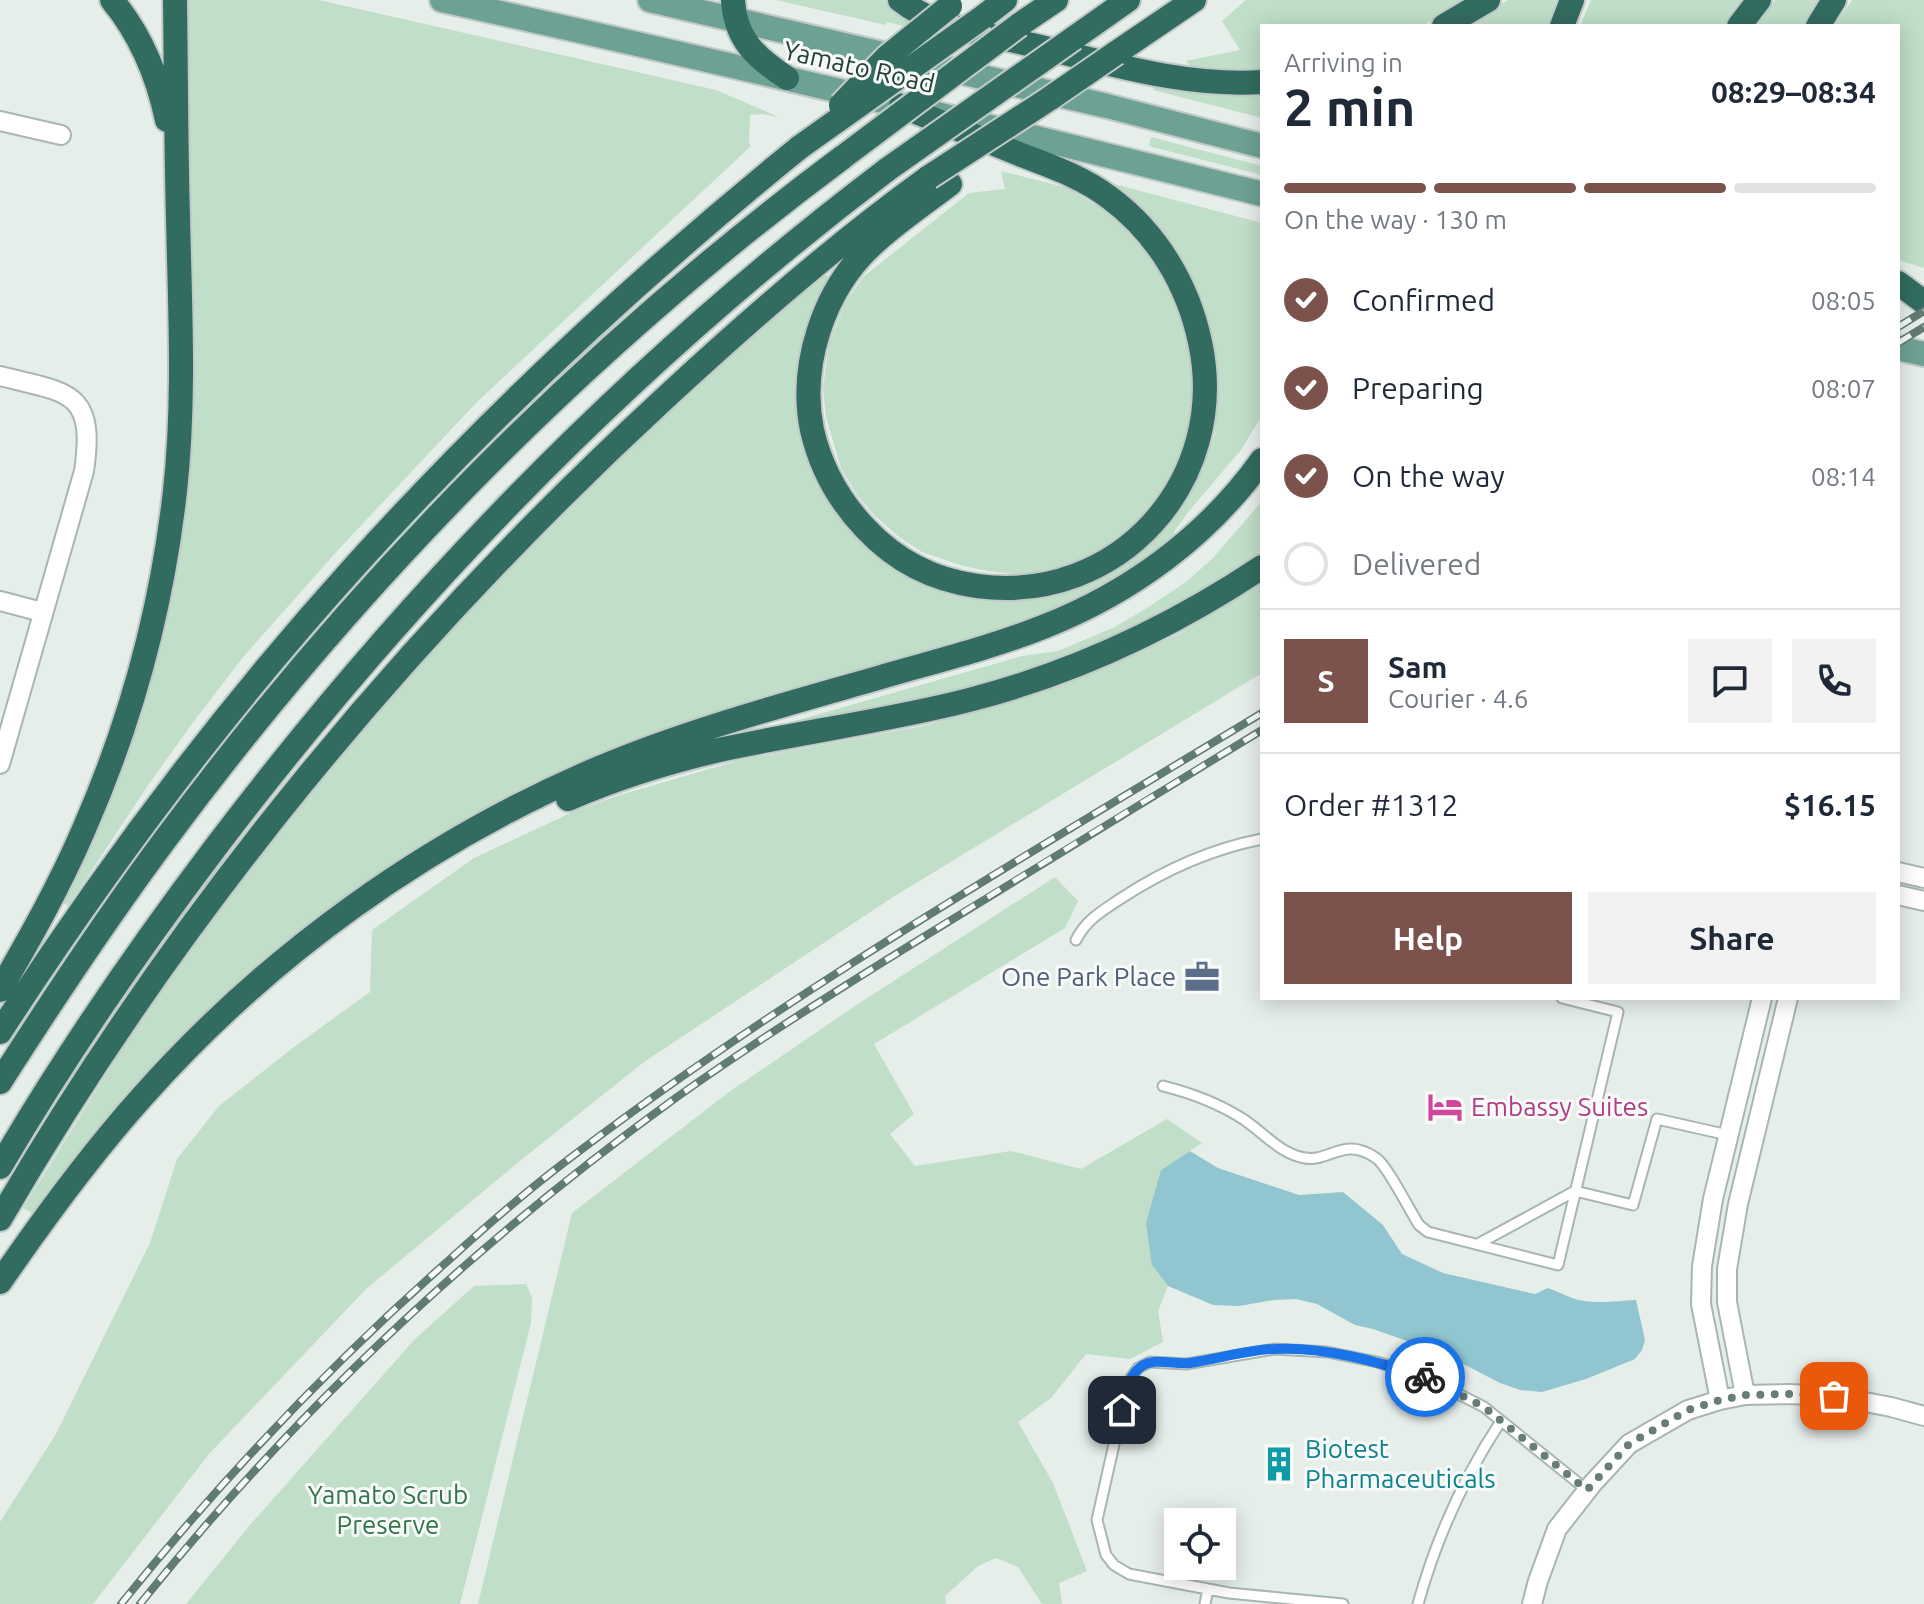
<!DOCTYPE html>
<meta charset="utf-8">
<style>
body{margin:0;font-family:Ubuntu,sans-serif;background:#f2f2f3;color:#1f2937;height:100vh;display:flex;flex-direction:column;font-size:30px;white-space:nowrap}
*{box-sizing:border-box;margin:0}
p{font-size:26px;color:#747a83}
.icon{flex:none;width:44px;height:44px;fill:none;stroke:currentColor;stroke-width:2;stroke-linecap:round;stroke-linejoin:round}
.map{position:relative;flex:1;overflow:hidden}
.panel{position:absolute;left:1260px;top:24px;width:640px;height:976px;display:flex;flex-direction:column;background:#fff;border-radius:0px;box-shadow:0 4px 20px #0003}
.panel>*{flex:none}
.buttons{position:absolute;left:1164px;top:1508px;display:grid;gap:16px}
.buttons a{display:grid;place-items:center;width:72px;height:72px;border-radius:0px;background:#fff;box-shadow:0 4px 20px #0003;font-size:40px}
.pin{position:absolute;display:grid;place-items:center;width:68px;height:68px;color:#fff;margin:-34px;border-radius:16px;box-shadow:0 4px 12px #0006}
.courier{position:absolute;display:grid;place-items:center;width:80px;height:80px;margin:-40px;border:6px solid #1a73e8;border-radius:50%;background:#fff;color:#222;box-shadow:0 2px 10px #0007}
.head em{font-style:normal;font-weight:700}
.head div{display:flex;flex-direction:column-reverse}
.head{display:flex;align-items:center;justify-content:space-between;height:136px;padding:0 24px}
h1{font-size:52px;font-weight:700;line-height:60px}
.bar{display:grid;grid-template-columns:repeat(4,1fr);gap:12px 8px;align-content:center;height:96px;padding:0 24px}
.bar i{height:10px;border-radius:6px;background:#e0e1e3}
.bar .on{background:#7b534c}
.bar p{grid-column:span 4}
.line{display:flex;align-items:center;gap:20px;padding:0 24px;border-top:2px solid #e0e1e3}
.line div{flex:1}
.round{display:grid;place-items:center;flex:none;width:84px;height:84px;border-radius:0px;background:#f2f2f3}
ol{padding:0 24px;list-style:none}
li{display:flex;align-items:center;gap:24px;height:88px}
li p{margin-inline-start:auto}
li .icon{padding:8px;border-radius:50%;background:#7b534c;color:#fff;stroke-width:4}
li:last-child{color:#747a83}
li i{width:44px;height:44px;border:4px solid #e0e1e3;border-radius:50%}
.button{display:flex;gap:16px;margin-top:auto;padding:16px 24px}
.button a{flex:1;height:92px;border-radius:0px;background:#7b534c;color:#fff;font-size:32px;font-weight:700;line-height:92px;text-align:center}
.button a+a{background:#f2f2f3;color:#1f2937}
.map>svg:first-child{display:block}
.green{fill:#c0dec8}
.water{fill:#91c6d0}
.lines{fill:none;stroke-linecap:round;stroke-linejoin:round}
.lane-casing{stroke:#a8b6b1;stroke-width:13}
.street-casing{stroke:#a8b6b1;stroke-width:22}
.primary-casing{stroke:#c2cac8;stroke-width:28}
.highway-casing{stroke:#c2cac8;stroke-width:28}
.lane{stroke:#fff;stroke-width:9}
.street{stroke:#fff;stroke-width:18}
.primary{stroke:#6da194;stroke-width:24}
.highway{stroke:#326b5f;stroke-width:24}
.rail-casing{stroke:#607b74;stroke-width:8}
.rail{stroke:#f7faf8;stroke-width:5;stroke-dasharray:15;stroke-linecap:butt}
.highway-bridge-casing{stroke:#c2cac8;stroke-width:28;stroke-linecap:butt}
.highway-bridge{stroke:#326b5f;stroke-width:24}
.done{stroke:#697d77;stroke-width:8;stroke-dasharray:0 14.4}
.route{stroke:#1a73e8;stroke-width:10}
.labels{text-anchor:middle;stroke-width:6;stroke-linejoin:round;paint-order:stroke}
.street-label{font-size:26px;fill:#254039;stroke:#f7faf8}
.service-label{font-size:26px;fill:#4e5e75;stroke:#f7faf8;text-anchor:end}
.hotel-label{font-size:26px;fill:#b23c85;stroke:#f7faf8;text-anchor:start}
.culture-label{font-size:26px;fill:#0d838f;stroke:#f7faf8;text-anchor:start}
.park-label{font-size:26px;fill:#31754b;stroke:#f7faf8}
</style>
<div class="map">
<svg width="1924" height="1604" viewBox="0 0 1924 1604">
<rect width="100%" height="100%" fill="#e6eeea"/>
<path class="green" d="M181 0H319L716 90 779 117 762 114 750 115 749 143 751 146 476 403 338 550 244 656 194 721 149 784 68 906 59 900 166 596Z
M776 0H885L895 11 911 24 907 27 887 22 886 25Z
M1246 0H1468L1422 26H1262V71L1191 67 1186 61 1240 50 1222 21Z
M1508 0H1557L1548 26H1465Z
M1591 0H1745L1723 26H1580Z
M1775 0H1827L1809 26H1754Z
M1852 0H1924V268L1898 260V26H1834Z
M1155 85 1216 94H1262V118L1153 90Z
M1151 137 1262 166V175L1152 147 1149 145Z
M1001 171 1068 188 1095 205 1100 202 1148 254 1171 289 1191 354 1194 379 1191 422 1186 446 1167 487 1127 536 1091 558 1051 575 1030 576 989 571 963 566 922 552 899 537 874 515 857 495 841 468 826 417 823 388 829 344 845 303 863 277 969 193 1005 189Z
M1114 184 1262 223V415L1241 450 1189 511 1176 529 1170 540 1121 575 1071 601 1031 618 987 633 751 701 639 739 520 790 470 816 370 879 312 920 240 980 129 1091 64 1171 33 1214 23 1208 132 1033 215 915 282 827 369 720 563 508 739 342 823 272 832 280 812 466 830 505 862 543 879 559 910 578 928 586 961 595 994 599H1036L1091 585 1137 556 1165 530 1179 511 1203 470 1215 433 1218 382 1213 345 1199 303 1111 188Z
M1262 501V551L1215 586 1141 624 1060 658 970 689 889 705 804 726 774 727 1022 656 1058 651 1115 627 1147 608 1186 582 1212 559Z
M1262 582V673L893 897 644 1062 521 1160 366 1289 209 1454 93 1604H0V1522L56 1434 150 1243 177 1159 219 1106 294 1047 370 992 372 930 474 858 575 811 620 795 740 760 923 726 998 706 1076 680 1177 635Z
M1055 877 1078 901 1065 928 874 1044 914 1114 890 1134 915 1166 1011 1151 1081 1169 1167 1119 1202 1143 1161 1170 1152 1265 1168 1286 1158 1311 1163 1342 1130 1359 1086 1354 1051 1398 1018 1422 1053 1483 1087 1571 1059 1583 1062 1604H1042L1018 1567 996 1558 978 1566 945 1596 946 1604H478L572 1213 729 1092 855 1006Z
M526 1284 532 1297 531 1323 460 1604H186L250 1525 415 1339 474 1286Z"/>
<path class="water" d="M1190 1151 1218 1168 1299 1195 1343 1192 1383 1225 1402 1254 1443 1273 1535 1294 1548 1288C1557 1291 1564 1295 1572 1298 1591 1305 1616 1301 1636 1300L1645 1340 1642 1350 1635 1359 1586 1379 1542 1392 1520 1390 1500 1383 1444 1354 1373 1329 1355 1325 1317 1304 1296 1299 1274 1300 1239 1306 1213 1305 1168 1286 1152 1265 1146 1223 1161 1170Z"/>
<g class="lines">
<g class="lane-casing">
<path id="lane" d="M1076 940C1086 920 1102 911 1120 899 1164 870 1211 849 1262 839
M1163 1086C1191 1093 1218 1103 1243 1119 1263 1132 1280 1154 1305 1158 1330 1162 1344 1136 1376 1158 1387 1165 1410 1211 1419 1225L1428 1232 1558 1265 1618 1012 1562 998
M1478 1244 1575 1191 1633 1205 1657 1119 1728 1135
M1205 1604 1208 1589
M1343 1604 1229 1593 1129 1574 1114 1565 1106 1555 1097 1520 1128 1382 1138 1368 1150 1362 1186 1364 1275 1349 1327 1352 1377 1362 1425 1377 1484 1407 1587 1490
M1418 1604C1436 1539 1464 1477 1501 1421"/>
</g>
<g class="street-casing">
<path id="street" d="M0 121 61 135
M0 376C68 393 96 390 84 471L0 764
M0 601 42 612
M1898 872 1924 878
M1898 895 1924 901
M1745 1395 1727 1302V1269L1738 1204 1788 998
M1720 1400 1701 1304 1702 1266 1713 1199 1762 998
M1532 1604 1538 1581 1557 1529 1593 1483 1629 1444 1688 1410 1720 1400 1745 1395 1789 1394 1834 1396 1891 1407 1924 1416"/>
</g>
<g class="primary-casing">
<path id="primary" d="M442 0C716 61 990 125 1262 194
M650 0 1107 106 1262 146
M1898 348 1924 354"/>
</g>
<g class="highway-casing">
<path id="highway" d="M112 0C141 35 158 77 167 120
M733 0C735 39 756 58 787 78
M900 0C936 29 988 34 1032 45 1108 63 1183 87 1262 82
M983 17 1005 0
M1019 25 1056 0
M1444 26 1488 0
M1562 26 1572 0
M1739 26 1759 0
M1818 26 1834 0
M1074 38 1128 0
M1116 53 1194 0
M901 106C941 122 980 138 1019 154 1050 166 1083 177 1110 198 1157 233 1188 285 1200 342 1230 481 1118 605 977 586 934 580 896 561 866 529 839 501 821 469 812 430 799 366 823 291 871 246 895 223 924 204 950 184
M1898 283 1924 302
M568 799C616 778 668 762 719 750 802 732 887 721 969 700 1074 673 1172 627 1262 567
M0 990C30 938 60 885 84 829 131 722 162 607 175 491 185 400 180 309 178 218 176 146 176 73 175 0
M0 1032C106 868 224 711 355 566 492 414 642 275 800 147
M0 1082C53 999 108 916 167 837 358 580 586 348 843 157
M0 1167C65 1056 138 950 215 848 408 593 633 362 888 169
M0 1219C177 914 405 638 664 399 748 321 836 244 929 177
M0 1282C44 1218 90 1155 142 1097 267 956 425 842 599 768 694 728 795 702 895 673 944 659 995 646 1043 627 1130 593 1208 536 1262 460"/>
</g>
<use href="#lane" class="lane"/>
<use href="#street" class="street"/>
<use href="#primary" class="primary"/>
<use href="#highway" class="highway"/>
<g class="rail-casing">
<path id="rail" d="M1898 327 1924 311
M1898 343 1924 327
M121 1604C221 1480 330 1365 449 1260 485 1227 522 1195 561 1165 782 996 1024 857 1262 713
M140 1604C295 1411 476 1242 677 1097 753 1043 833 993 912 944 1028 872 1145 801 1262 730"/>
</g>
<use href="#rail" class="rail"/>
<g class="highway-bridge-casing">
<path id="highway-bridge" d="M841 105 887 57 950 6
M800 147 983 17
M843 157 1019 25
M888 169 1074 38
M929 177 1049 99 1116 53"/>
</g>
<use href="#highway-bridge" class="highway-bridge"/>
</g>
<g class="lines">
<path class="done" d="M1425 1377 1484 1407 1587 1490 1629 1444 1688 1410 1720 1400 1745 1395 1789 1394 1834 1396"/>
<path class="route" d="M1122 1410C1126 1395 1127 1376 1142 1366 1156 1357 1174 1365 1190 1363 1218 1359 1246 1350 1274 1349 1324 1346 1378 1362 1425 1377"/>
</g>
<defs>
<g id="office-bare" transform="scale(2.76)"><path d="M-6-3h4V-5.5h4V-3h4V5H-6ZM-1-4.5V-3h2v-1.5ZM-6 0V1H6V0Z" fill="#5c6f8a" stroke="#f7faf8" stroke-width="2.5" paint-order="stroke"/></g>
<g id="hotel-bare" transform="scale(2.76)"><path d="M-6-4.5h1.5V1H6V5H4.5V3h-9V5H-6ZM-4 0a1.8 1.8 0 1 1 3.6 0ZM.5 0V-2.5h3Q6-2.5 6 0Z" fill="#d1479c" stroke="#f7faf8" stroke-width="2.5" paint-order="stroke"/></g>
<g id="building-bare" transform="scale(2.76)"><path d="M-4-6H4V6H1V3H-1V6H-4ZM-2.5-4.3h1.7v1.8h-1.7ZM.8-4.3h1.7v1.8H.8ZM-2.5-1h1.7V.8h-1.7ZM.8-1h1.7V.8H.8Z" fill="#0f9aa8" stroke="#f7faf8" stroke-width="2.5" paint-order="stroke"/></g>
</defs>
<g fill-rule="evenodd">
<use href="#office-bare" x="1202" y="977"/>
<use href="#hotel-bare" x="1445" y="1107"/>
<use href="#building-bare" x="1279" y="1464"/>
</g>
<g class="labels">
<g class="street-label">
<text transform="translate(859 67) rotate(13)" y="9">Yamato Road</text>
</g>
<g class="service-label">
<text x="1176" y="986">One Park Place</text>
</g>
<g class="hotel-label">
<text x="1471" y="1116">Embassy Suites</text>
</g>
<g class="culture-label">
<text x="1305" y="1458">Biotest<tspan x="1305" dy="30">Pharmaceuticals</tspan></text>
</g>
<g class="park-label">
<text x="388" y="1504">Yamato Scrub<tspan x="388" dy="30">Preserve</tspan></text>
</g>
</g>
</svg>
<div class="buttons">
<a><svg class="icon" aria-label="locate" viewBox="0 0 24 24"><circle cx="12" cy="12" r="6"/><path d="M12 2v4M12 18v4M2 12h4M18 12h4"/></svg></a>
</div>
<div class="pin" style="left:1834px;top:1396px;background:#ea580c"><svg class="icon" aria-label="bag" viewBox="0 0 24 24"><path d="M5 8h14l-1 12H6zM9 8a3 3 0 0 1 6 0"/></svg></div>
<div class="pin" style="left:1122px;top:1410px;background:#1f2937"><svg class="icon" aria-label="home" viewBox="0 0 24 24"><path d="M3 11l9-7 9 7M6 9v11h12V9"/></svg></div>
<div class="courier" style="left:1425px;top:1377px"><svg class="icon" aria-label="bike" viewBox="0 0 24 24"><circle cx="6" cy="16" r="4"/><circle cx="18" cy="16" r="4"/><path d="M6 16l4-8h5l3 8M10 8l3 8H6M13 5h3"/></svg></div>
<section class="panel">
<div class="head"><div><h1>2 min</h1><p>Arriving in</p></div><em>08:29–08:34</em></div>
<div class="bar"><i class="on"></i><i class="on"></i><i class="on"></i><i></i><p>On the way · 130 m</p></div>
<ol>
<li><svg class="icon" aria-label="check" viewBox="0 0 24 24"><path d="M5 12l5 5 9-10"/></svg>Confirmed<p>08:05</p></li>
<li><svg class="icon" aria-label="check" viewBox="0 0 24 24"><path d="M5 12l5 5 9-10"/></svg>Preparing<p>08:07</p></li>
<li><svg class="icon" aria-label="check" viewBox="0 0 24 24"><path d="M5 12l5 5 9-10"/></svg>On the way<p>08:14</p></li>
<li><i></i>Delivered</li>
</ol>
<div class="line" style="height:144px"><b class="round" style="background:#7b534c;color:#fff">S</b><div><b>Sam</b><p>Courier · 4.6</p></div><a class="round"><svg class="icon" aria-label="chat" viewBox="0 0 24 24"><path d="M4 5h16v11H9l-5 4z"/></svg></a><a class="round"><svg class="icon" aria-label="phone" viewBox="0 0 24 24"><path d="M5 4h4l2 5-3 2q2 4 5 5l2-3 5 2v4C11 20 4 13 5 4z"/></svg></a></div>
<div class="line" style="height:104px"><div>Order #1312</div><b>$16.15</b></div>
<div class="button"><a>Help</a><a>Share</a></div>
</section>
</div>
